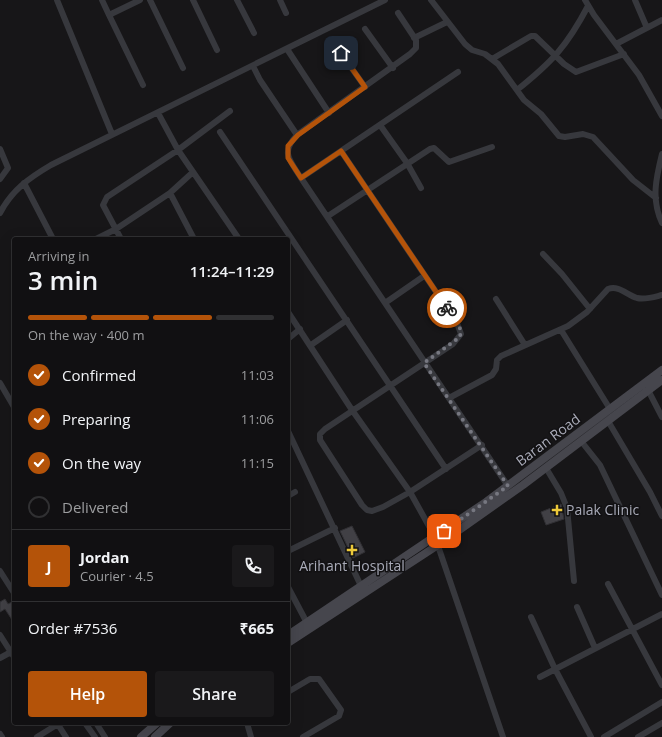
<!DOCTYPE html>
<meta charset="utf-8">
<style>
body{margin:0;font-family:"Open Sans",sans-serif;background:#1a191b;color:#f1f3f6;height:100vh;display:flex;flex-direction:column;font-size:15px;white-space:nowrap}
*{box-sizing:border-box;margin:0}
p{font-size:13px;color:#9c9d9f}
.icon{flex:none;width:22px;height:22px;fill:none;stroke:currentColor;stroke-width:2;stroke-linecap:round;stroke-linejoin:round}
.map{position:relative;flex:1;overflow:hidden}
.drawer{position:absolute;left:12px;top:237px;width:278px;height:488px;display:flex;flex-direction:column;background:#111012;border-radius:4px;box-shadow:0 4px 16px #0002,0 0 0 1px #303032}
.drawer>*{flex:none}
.pin{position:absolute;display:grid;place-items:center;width:34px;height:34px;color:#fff;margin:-17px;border-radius:8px;box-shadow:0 2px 6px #0006}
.courier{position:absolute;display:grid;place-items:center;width:40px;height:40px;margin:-20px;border:3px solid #b45309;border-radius:50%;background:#fff;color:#222;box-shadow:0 1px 5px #0007}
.headline em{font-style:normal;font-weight:600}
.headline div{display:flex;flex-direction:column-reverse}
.headline{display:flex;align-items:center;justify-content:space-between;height:68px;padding:0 16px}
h1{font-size:26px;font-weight:600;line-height:30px}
.bar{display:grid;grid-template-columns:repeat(4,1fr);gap:6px 4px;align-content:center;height:48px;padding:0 16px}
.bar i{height:5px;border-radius:3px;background:#303032}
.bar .on{background:#b45309}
.bar p{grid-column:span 4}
.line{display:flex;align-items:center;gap:10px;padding:0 16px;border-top:1px solid #303032}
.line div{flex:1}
.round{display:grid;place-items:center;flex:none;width:42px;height:42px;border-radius:4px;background:#1a191b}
ol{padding:0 16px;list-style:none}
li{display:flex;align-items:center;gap:12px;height:44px}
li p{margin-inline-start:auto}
li .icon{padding:4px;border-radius:50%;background:#b45309;color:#fff;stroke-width:4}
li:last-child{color:#9c9d9f}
li i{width:22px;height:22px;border:2px solid #303032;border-radius:50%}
.button{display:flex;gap:8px;margin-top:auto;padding:8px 16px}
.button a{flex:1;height:46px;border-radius:4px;background:#b45309;color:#fff;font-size:16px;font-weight:600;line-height:46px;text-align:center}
.button a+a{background:#1a191b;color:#f1f3f6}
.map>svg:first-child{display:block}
.building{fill:#414045;stroke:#313034}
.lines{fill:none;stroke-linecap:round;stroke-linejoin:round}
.minor{stroke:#37383d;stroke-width:6}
.secondary{stroke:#46464d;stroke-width:8}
.done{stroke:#767780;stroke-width:4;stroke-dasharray:0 7.2}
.route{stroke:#b45309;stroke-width:5}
.poi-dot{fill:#ecc93a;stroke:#121113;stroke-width:1.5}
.labels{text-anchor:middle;stroke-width:3;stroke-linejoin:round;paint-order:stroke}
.street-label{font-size:14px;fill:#a9abb8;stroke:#121113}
.poi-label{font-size:14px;fill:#a9abb8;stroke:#121113;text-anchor:start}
</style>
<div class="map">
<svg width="662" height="737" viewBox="0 0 662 737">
<rect width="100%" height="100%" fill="#171618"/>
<path class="building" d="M561 504 564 519 546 525 541 512Z
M352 526 365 552 353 558 340 531Z
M5 599 8 604 14 601V623L5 609 0 612V602Z"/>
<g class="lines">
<path class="minor" d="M57 0 112 134
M102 0 109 15
M140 0 109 15 143 85
M150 0 183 68
M193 0 217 50
M237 0 254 33
M280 0 286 13
M431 0 465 44 472 50 485 54 498 64 524 100 541 114 559 136 565 137 583 134 593 137 633 180 656 198
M585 0 594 15 639 75 662 116
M635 0 647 28
M398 13 416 40V48L410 54 297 135C280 153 290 160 301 178L508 486
M365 29 393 68
M414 38 447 22
M333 42 365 87
M616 44 662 20
M287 49 329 113
M492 59 531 36H535L564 64 576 72 624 54
M253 66 260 80 297 135
M517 90C552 62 567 46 588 6
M158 113 178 150 239 239
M380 125 407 163 421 188
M220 132 446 469
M0 149 8 168 0 179
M341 151 457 323 461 334 453 344 325 429 320 434V440L362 505 367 510 372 511 383 507 410 492 482 445
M662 154C656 178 651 200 662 223
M301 178 458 72
M24 183 53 239
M170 193 194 239
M0 213C12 190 29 178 51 165L385 0
M328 216 430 149 434 148 449 162 492 147
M96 239 116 229 170 193 193 172
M121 239 103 205 107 197 178 150 230 111
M543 254 562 274 590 309
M496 299 525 345
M385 303 424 276
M288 312 352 410 410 492 435 537 503 737
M561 330 610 409
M288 339 300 329
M311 345 347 320
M0 383 14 407
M648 390 662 417
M449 398 492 375 496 369 497 360 501 356 568 326 587 312 608 289C619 285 627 295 637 298 645 300 654 297 662 295
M608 421 650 492 662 516
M288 431 361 586
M581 441 600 465 662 595
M546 468 561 493 567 508 574 581
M288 496 295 492
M288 551 335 528
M0 571 14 593
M608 584 662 685
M288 587 307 623
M577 607 595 648
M531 617 555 669 591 737
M0 635 14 657
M0 658 11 652
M540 677 662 614
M288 692 310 679H319L341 710 339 716 303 737
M57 723 66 737
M85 723 95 737
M96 723 105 737
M247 723 251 737
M0 734 2 737
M37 737 58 724
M604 737 662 702
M638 737 662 723"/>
<path class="secondary" d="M288 635 486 502 662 370
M288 643 438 545 523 485 662 380
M141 737 157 723
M155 737 170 723"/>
</g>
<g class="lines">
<path class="done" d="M444 531 508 486 424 363 460 337 461 330 447 308"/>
<path class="route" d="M341 53 365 87 298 135 288 146V158L301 178 341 151 447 308"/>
</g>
<g class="poi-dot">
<path d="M555 504h4v4h4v4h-4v4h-4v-4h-4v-4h4z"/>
<path d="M350 544h4v4h4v4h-4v4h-4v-4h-4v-4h4z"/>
</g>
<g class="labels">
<g class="street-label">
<text transform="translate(548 440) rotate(-37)" y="5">Baran Road</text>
</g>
<g class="poi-label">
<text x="566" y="515">Palak Clinic</text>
<text x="352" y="571" text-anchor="middle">Arihant Hospital</text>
</g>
</g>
</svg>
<div class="pin" style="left:444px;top:531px;background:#ea580c"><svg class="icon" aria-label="bag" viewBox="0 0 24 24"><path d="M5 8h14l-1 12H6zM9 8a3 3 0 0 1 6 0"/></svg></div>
<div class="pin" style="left:341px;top:53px;background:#1f2937"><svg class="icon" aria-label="home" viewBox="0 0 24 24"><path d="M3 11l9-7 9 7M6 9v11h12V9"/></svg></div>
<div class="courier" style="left:447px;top:308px"><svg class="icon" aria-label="bike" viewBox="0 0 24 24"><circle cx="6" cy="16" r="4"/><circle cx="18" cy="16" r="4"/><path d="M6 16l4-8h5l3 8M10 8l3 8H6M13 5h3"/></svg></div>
<section class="drawer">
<div class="headline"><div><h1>3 min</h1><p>Arriving in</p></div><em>11:24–11:29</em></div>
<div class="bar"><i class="on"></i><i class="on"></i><i class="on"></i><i></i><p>On the way · 400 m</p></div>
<ol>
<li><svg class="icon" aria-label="check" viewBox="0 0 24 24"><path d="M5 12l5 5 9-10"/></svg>Confirmed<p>11:03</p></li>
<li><svg class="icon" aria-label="check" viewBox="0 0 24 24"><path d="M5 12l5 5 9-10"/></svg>Preparing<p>11:06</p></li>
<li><svg class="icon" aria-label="check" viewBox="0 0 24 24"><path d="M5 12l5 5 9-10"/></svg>On the way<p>11:15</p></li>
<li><i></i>Delivered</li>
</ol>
<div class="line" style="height:72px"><b class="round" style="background:#b45309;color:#fff">J</b><div><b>Jordan</b><p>Courier · 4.5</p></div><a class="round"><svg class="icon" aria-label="phone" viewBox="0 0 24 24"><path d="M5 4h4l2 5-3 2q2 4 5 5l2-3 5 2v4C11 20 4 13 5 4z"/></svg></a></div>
<div class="line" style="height:52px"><div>Order #7536</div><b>₹665</b></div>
<div class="button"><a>Help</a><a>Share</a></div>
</section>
</div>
